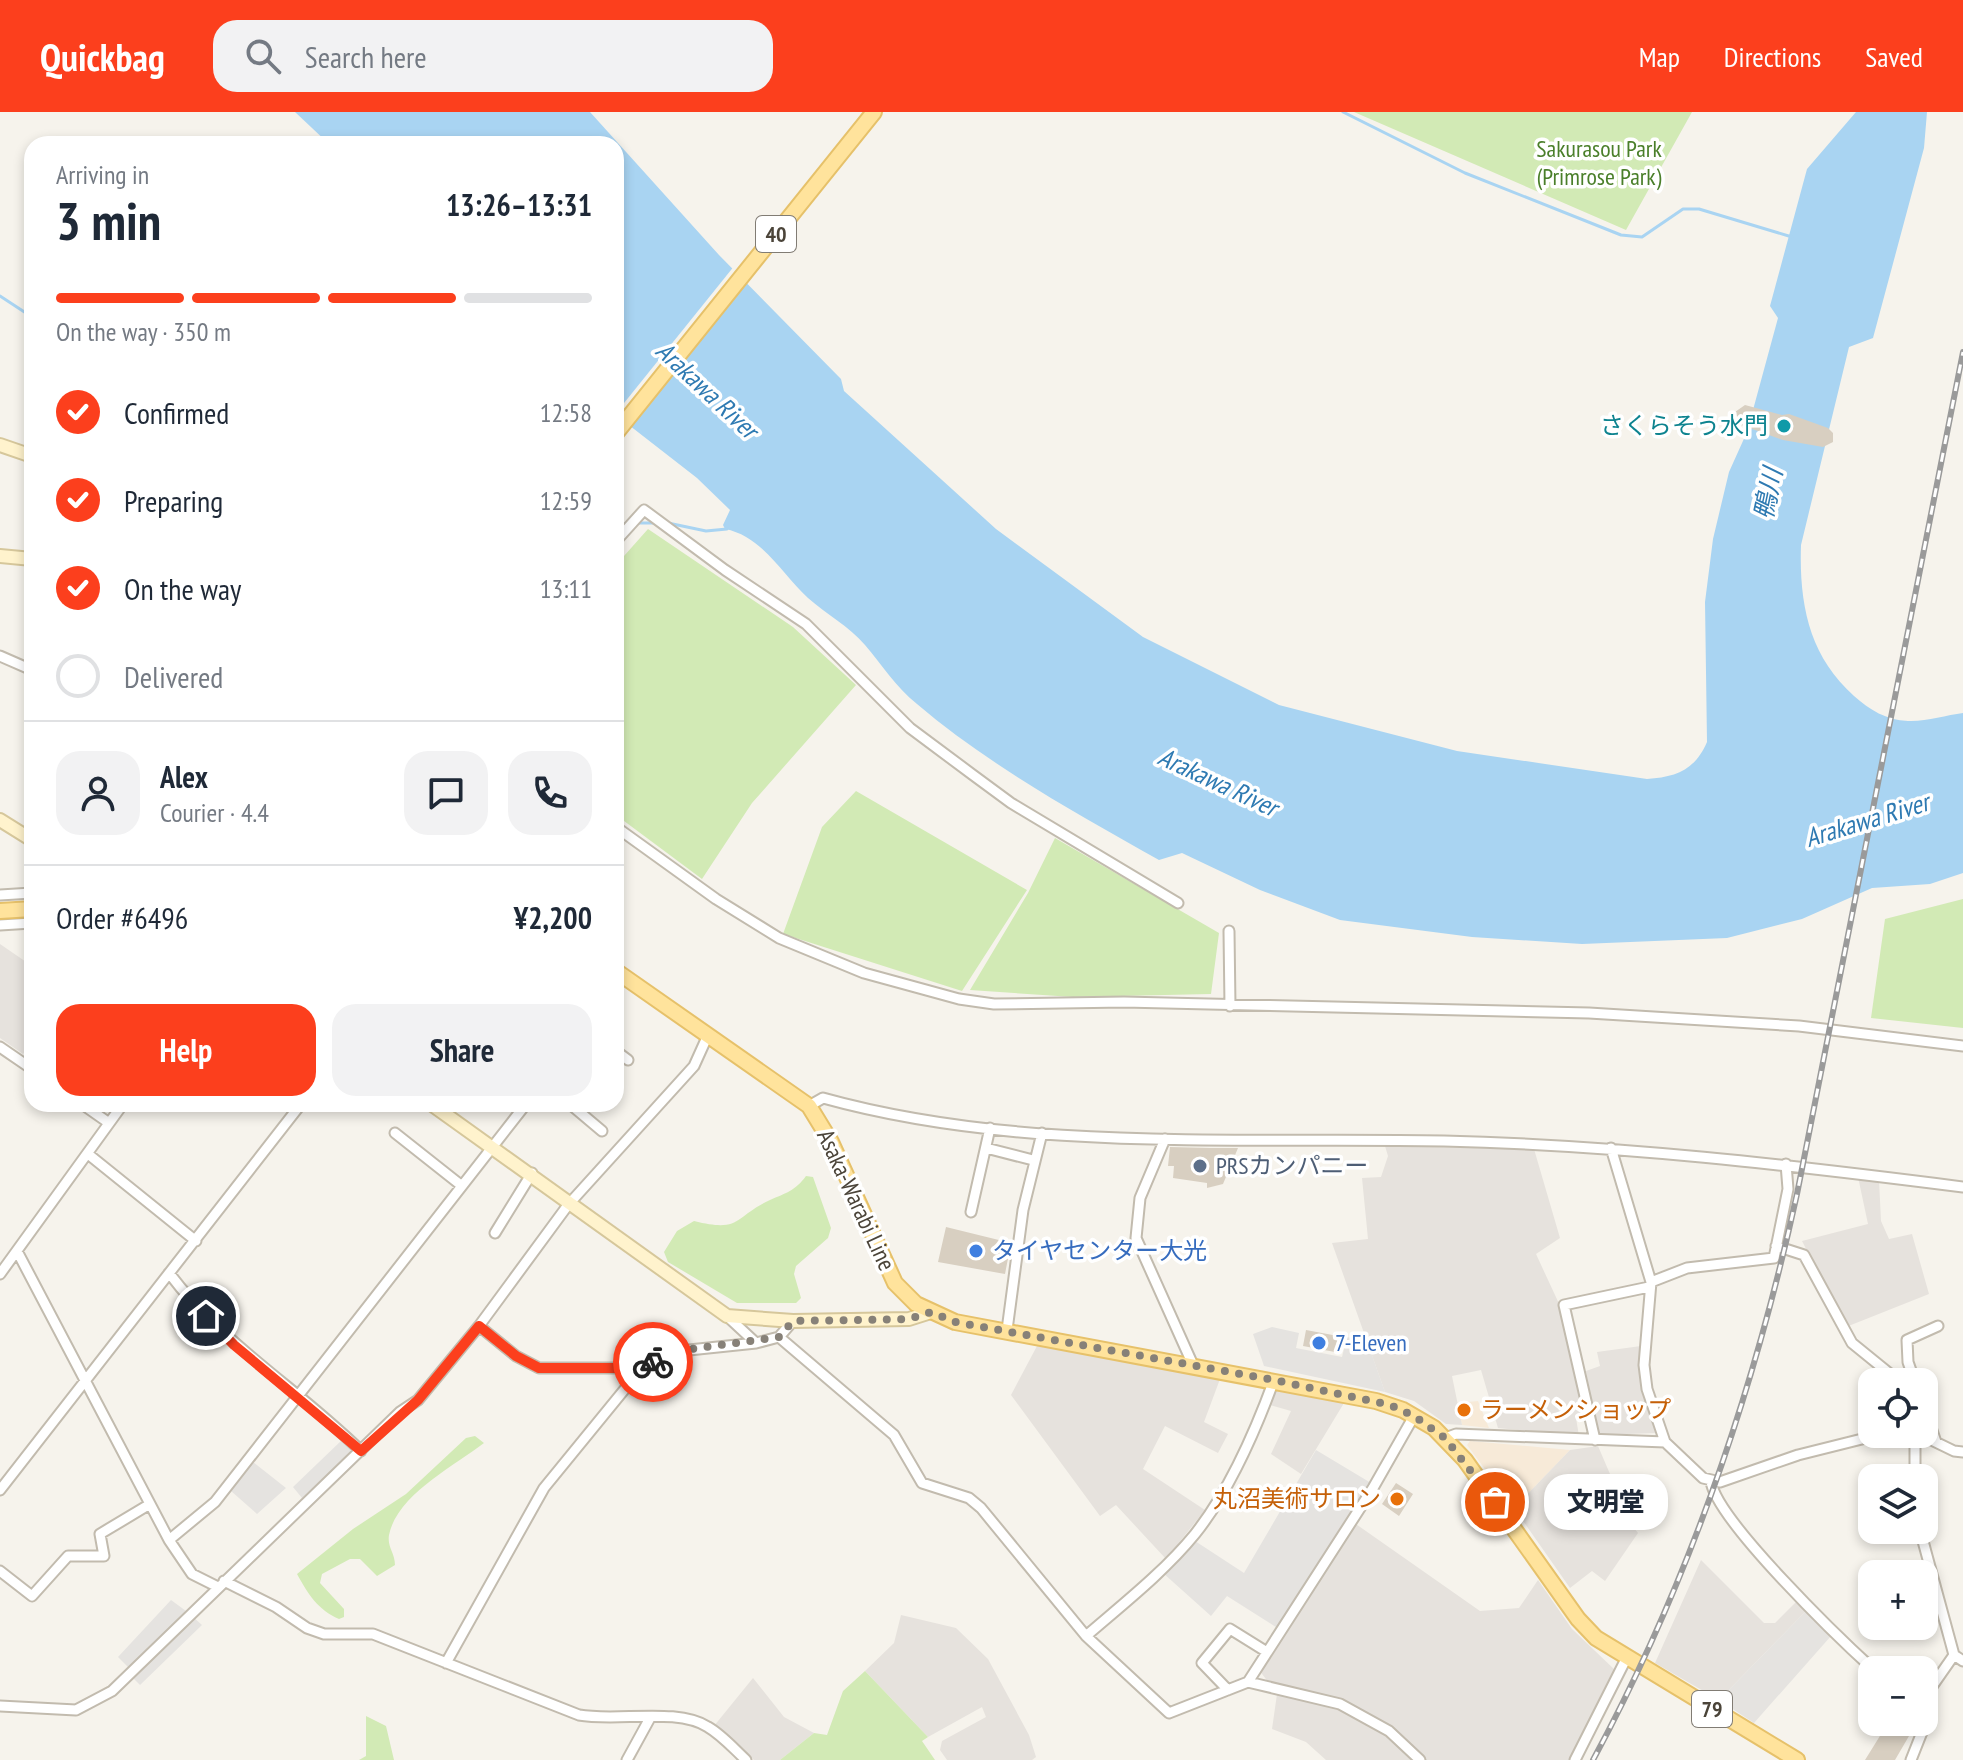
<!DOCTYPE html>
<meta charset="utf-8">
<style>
body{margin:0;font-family:"PT Sans Narrow","Noto Sans JP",sans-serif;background:#f2f2f3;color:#1f2937;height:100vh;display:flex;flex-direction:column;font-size:30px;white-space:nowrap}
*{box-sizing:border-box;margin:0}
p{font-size:26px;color:#747a83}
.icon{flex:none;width:44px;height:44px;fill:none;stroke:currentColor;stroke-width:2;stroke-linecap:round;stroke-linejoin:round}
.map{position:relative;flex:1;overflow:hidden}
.side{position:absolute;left:24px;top:24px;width:600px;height:976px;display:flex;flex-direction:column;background:#fff;border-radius:24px;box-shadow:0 4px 12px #0003}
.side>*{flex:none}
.buttons{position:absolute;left:1858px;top:1256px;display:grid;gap:16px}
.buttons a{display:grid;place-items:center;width:80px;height:80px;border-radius:16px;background:#fff;box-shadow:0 4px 12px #0003;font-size:40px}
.pin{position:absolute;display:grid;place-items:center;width:68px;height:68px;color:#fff;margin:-34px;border:4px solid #fff;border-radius:50%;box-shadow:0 2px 8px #0007}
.courier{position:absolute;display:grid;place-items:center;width:80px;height:80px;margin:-40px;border:6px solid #fc3f1d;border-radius:50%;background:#fff;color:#222;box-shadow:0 2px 10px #0007}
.bubble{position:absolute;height:56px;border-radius:24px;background:#fff;box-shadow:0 4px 12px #0003;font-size:26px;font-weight:800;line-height:56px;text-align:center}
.overview em{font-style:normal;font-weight:800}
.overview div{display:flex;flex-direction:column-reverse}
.overview{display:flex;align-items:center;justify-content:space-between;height:136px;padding:0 32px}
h1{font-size:52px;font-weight:800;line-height:60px}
.bar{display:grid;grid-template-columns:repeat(4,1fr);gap:12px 8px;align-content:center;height:96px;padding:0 32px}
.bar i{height:10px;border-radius:6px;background:#e0e1e3}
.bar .active{background:#fc3f1d}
.bar p{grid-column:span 4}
.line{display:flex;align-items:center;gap:20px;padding:0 32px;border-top:2px solid #e0e1e3}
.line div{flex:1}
.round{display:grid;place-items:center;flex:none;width:84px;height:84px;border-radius:24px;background:#f2f2f3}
ol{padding:0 32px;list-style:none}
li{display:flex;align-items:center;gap:24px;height:88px}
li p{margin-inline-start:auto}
li .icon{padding:8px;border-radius:50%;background:#fc3f1d;color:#fff;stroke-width:4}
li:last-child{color:#747a83}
li i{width:44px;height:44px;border:4px solid #e0e1e3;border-radius:50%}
.primary-button{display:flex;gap:16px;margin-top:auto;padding:16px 32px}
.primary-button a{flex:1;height:92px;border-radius:24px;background:#fc3f1d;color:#fff;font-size:32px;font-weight:800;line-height:92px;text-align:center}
.primary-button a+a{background:#f2f2f3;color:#1f2937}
header{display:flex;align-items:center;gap:48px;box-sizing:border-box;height:112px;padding:0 40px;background:#fc3f1d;color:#fff}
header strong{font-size:38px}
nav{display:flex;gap:44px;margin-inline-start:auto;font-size:28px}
.search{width:560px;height:72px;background:#f2f2f3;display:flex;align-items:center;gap:20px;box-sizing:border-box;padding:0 28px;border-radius:24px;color:#747a83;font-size:30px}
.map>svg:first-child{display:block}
.commercial{fill:#f7ead8}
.industrial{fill:#e6e2dd}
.green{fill:#d2eab5}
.parking{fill:#e5e3e0}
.water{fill:#a9d4f2}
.pier{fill:#f6f3ec}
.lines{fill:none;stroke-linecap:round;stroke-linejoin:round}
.stream{stroke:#a9d4f2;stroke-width:3}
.building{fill:#d8cfc1}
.street-casing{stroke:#c2bbae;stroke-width:13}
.secondary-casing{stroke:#d6c79b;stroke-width:16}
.primary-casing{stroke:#e6c16a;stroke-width:18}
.street{stroke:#fff;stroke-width:9}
.secondary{stroke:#fff3cd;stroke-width:12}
.primary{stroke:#ffe39c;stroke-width:14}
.rail-casing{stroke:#9a9a9a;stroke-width:6}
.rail{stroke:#fff;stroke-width:3;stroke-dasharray:9;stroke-linecap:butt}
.done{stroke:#878178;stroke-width:8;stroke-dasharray:0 14.4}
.route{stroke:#fc3f1d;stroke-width:10}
.culture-dot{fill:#0f9aa8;stroke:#fff;stroke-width:3}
.service-dot{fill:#5c6f8a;stroke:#fff;stroke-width:3}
.shop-dot{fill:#3f7fe0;stroke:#fff;stroke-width:3}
.food-dot{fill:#e8710a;stroke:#fff;stroke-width:3}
.labels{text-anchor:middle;stroke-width:7;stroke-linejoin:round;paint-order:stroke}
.shield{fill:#fff;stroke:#817c74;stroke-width:2}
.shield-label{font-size:22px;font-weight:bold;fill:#4b4439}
.park-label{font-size:24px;fill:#4a7f2a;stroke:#fff}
.culture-label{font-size:24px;fill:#0d838f;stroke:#fff;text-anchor:end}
.service-label{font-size:24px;fill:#4e5e75;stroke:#fff;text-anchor:start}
.street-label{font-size:24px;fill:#4b4439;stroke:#fff}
.shop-label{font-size:24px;fill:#366cbe;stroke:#fff;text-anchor:start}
.food-label{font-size:24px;fill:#c56008;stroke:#fff;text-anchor:start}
.water-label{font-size:26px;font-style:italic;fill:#2e7ab2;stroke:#fff}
</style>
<header>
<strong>Quickbag</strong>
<div class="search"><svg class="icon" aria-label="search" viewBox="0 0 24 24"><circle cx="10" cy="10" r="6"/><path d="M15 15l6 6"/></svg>Search here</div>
<nav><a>Map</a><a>Directions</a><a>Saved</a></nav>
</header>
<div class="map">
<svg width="1963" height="1648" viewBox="0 0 1963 1648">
<rect width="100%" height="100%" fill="#f6f3ec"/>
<path class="commercial" d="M1478 1289 1489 1316 1462 1313 1457 1291Z
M1470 1329 1570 1338 1514 1396 1467 1333Z"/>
<path class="industrial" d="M0 832 32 854V929L23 942 0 926Z
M1385 1034 1534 1037 1560 1126 1536 1142 1561 1196 1586 1305 1576 1306 1579 1324 1498 1316 1481 1258 1452 1264 1462 1313 1446 1312 1414 1289 1385 1280 1332 1131 1368 1127 1362 1066 1381 1065 1388 1044Z
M1858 1065 1879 1068 1881 1109 1889 1127 1912 1122 1929 1182 1846 1215 1802 1129 1868 1112Z
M1037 1234 1220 1267 1204 1310 1228 1322 1218 1341 1165 1314 1143 1357 1205 1398 1166 1447 1116 1393 1100 1404 1011 1283Z
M1641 1234 1640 1253 1657 1321 1597 1323 1586 1259 1600 1254 1597 1240Z
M1275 1278 1344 1291 1301 1362 1271 1342 1291 1299 1270 1293Z
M1598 1334 1610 1362 1601 1374 1638 1421 1605 1469 1592 1459 1570 1476 1514 1396 1570 1338Z
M1353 1410 1480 1499 1519 1496 1538 1468 1572 1517 1615 1558 1570 1648H1425L1392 1616 1339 1589 1272 1575 1259 1558Z
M1701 1448 1764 1511H1775L1798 1488 1807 1498 1719 1588 1655 1551Z
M901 1503 956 1516 988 1547 1029 1623 1036 1645 1032 1648H947L940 1638 942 1629 986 1605 982 1595 928 1625 865 1559 894 1531Z
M753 1566 784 1605 814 1621 780 1648H754L714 1614Z
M1277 1582 1338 1595 1387 1622 1414 1648H1326L1306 1630 1272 1617Z"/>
<path class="green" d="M1354 0H1692L1626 118Z
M648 417 793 515 856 573 752 691 702 767 616 703V453Z
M856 679 1027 778 962 879 783 822 822 715Z
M1055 726 1219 821 1211 882 1073 885 970 878 1028 781Z
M1963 787V916L1871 906 1885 807Z
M806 1064 813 1065 831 1116 828 1126 796 1154 794 1162 801 1186 796 1191H737L668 1150 664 1140 677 1119 694 1109C742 1121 733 1105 770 1088 786 1081 795 1079 806 1064Z
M475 1324 484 1331C454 1354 397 1383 389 1423 387 1435 395 1441 395 1453L377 1464 360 1447H350L322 1462 320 1471 344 1497V1505L339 1507C318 1498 308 1482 297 1462L353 1417 406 1382 466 1326Z
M865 1559 928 1625 922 1629 935 1648H780L814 1621 827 1623 843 1579Z
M366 1604 386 1614 394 1648H359L366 1644Z"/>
<path class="parking" d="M1272 1215 1299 1221 1296 1236 1342 1245 1347 1225 1367 1229 1385 1280 1264 1254 1253 1222Z
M343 1327 354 1337 302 1386 293 1375Z
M1316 1338 1371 1371 1279 1517 1227 1484 1211 1504 1163 1461 1195 1429 1244 1461Z
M253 1350 286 1376 257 1402 231 1379Z
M171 1488 186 1499 130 1557 118 1545Z
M1807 1498 1831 1524 1754 1611 1719 1588Z
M192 1504 202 1513 140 1573 132 1565Z"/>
<path class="water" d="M295 0H590L719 143 841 267 844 279 996 417 1143 525 1279 593 1457 639 1647 667C1676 665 1695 658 1707 630L1705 490 1713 427 1729 360 1747 320 1778 206 1770 194 1807 57 1856 0H1927L1924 36 1873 226 1849 235 1801 433C1799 492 1809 544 1854 584 1870 598 1886 608 1908 609 1925 610 1946 603 1963 601V761L1930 772 1872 776 1802 807 1727 826 1582 832 1472 825 1340 808 1260 778 1182 741 1159 748C1076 701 990 654 917 592 896 575 882 553 865 533 849 514 826 502 808 486 782 462 762 424 725 417L723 413 730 398 697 366 616 303V32H329Z"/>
<path class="pier" d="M735 153 749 167 628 317 616 308V301Z"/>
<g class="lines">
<path class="stream" d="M1343 0 1465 61 1621 123 1642 125 1683 97H1699L1792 125
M0 184 32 205
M636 411H656
M668 411 706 419 727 417
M616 412H628"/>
</g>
<path class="building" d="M1745 293 1782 303 1789 302 1828 316 1833 321V330L1823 335 1783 328 1741 313 1735 300Z
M1170 1035 1210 1036H1238L1223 1072 1207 1076V1071L1173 1066 1174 1054H1168Z
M946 1115 1011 1131 1005 1162 938 1150Z
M1306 1218 1338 1224 1335 1240 1303 1234Z
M1396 1371 1413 1382 1399 1404 1382 1392Z
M1888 1611 1909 1624 1895 1648H1865Z"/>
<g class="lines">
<g class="street-casing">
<path id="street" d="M616 429 644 398 725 458 806 512 910 616 973 663 1011 691 1178 791
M0 544 32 558
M616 715 716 787 779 826 864 861 959 887 994 892 1124 890 1589 901 1799 914 1963 934
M0 783 32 781
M0 813 32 811
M1229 819 1230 894
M0 935 32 957
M616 939 628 948
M82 992 109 1011
M570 992 602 1019
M809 994 823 986C1021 1041 1241 1025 1444 1029 1618 1033 1790 1053 1963 1075
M395 1021 462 1074
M1165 1027 1140 1086 1136 1126 1193 1253
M986 1036 1033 1048
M1611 1036 1651 1170 1644 1253 1647 1277 1665 1330
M88 1042 196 1129
M971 1100 990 1016
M495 1121 532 1061
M1776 1134 1804 1143 1852 1231 1900 1270
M17 1139 169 1428 192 1462 218 1475
M169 1161C223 1233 297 1276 361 1339
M0 1162 123 992
M1651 1170 1687 1156 1774 1146 1788 1077 1786 1052
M793 1209 779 1225 894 1323 922 1371 969 1386 981 1396 1086 1524 1169 1601 1248 1570 1373 1376 1414 1304
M479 1214 516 1244 539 1256H642
M1007 1218 1023 1098 1042 1021
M756 1231 779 1225
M1915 1270 1908 1250 1907 1228 1938 1214
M1924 1295 1936 1330
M1915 1322V1366
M1919 1322 1954 1339 1963 1340
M1445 1326 1456 1322 1665 1330 1703 1366 1720 1370 1798 1343 1882 1322
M1595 1328 1564 1193 1649 1175
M1711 1369C1715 1407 1842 1529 1874 1558
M0 1378 301 992
M1920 1418 1954 1543
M169 1428 215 1390 526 992
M0 1459 32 1484 68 1444H104L100 1422 150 1392
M224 1469 276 1495 307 1516 324 1522H373L579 1603C617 1610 677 1595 708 1615 722 1623 734 1637 746 1648
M1086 1524C1123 1492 1164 1460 1195 1422 1230 1378 1255 1320 1274 1268
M446 1551 544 1376 642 1256 670 1240 756 1231 728 1205
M1248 1570 1340 1592 1389 1619 1420 1648
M1228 1578 1202 1551 1230 1517 1267 1540
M1924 1586 1954 1543 1963 1549
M0 1594 76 1598 112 1579 400 1300 418 1288 479 1214 568 1093 694 954 708 923
M627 1648 650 1606
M1575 1648 1626 1547
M1911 1648 1926 1610 1924 1603"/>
</g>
<g class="secondary-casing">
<path id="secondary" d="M0 333 32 344
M0 444 32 447
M0 708 32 728
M431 992 727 1204 793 1209 909 1207 931 1200"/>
</g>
<g class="primary-casing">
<path id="primary" d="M616 321 874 0
M0 799 32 797
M616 859 809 994 831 1030 895 1171 916 1192 955 1210 1376 1289 1403 1298 1434 1316 1465 1348 1578 1507 1596 1526 1797 1648"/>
</g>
<use href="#street" class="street"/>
<use href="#secondary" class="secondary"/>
<use href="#primary" class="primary"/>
<g class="rail-casing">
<path id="rail" d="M1593 1648C1689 1470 1754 1279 1797 1082L1963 240"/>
</g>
<use href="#rail" class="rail"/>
</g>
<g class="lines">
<path class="done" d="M653 1250 670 1240 779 1225 793 1209 909 1207 931 1200 955 1210 1274 1268 1390 1293 1414 1304 1445 1326 1495 1390"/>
<path class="route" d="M206 1204 234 1233 361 1339 418 1288 479 1214 516 1244 539 1256H642L653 1250"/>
</g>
<circle class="culture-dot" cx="1784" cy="314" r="8"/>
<circle class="service-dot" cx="1200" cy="1054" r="8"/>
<g class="shop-dot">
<circle cx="976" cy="1139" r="8"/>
<circle cx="1319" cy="1231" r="8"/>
</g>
<g class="food-dot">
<circle cx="1464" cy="1298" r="8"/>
<circle cx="1397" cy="1387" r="8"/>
</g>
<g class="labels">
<g class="shield">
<rect x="756" y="104" width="40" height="36" rx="6"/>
<rect x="1692" y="1579" width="40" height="36" rx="6"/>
</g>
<g class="shield-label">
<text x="776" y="130">40</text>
<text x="1712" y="1605">79</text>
</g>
<g class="park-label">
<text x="1599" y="45">Sakurasou Park<tspan x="1599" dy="28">(Primrose Park)</tspan></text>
</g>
<g class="culture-label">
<text x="1768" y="322">さくらそう水門</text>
</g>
<g class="service-label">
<text x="1216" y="1062">PRSカンパニー</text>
</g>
<g class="street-label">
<text transform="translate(856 1088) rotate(65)" y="8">Asaka-Warabi Line</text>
</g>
<g class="shop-label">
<text x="992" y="1147">タイヤセンター大光</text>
<text x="1335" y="1239">7-Eleven</text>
</g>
<g class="food-label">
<text x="1480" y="1306">ラーメンショップ</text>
<text x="1381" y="1395" text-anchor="end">丸沼美術サロン</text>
</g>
<g class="water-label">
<text transform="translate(707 278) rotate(43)" y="9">Arakawa River</text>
<text transform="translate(1768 382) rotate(-78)" y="9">鴨川</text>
<text transform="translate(1218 670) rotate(25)" y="9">Arakawa River</text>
<text transform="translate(1867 708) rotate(-17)" y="9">Arakawa River</text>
</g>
</g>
</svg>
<div class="buttons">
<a><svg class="icon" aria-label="locate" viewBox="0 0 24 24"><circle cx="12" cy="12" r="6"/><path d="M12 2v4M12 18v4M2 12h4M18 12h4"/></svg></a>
<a><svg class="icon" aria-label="layers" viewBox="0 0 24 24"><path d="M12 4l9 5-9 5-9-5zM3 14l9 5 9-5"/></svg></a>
<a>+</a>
<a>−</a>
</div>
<div class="pin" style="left:1495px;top:1390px;background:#ea580c"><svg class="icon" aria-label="bag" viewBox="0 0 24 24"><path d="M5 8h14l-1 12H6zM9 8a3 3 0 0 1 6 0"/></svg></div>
<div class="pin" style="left:206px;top:1204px;background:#1f2937"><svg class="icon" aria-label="home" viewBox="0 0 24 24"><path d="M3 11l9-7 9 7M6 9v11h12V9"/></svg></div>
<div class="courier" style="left:653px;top:1250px"><svg class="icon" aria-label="bike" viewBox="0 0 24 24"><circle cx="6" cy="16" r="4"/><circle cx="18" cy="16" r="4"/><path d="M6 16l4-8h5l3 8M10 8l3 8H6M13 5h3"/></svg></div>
<div class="bubble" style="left:1544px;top:1362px;width:124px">文明堂</div>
<section class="side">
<div class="overview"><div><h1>3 min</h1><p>Arriving in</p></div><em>13:26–13:31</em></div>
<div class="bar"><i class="active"></i><i class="active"></i><i class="active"></i><i></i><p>On the way · 350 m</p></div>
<ol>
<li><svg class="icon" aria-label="check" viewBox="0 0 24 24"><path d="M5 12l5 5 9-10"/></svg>Confirmed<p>12:58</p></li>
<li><svg class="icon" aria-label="check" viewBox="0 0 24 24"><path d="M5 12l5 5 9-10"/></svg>Preparing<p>12:59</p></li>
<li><svg class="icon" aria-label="check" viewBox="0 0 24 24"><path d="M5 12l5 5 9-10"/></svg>On the way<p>13:11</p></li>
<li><i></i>Delivered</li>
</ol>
<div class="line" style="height:144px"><a class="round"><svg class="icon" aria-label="person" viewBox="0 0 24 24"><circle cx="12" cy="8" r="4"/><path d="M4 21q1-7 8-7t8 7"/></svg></a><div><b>Alex</b><p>Courier · 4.4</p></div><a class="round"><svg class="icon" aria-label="chat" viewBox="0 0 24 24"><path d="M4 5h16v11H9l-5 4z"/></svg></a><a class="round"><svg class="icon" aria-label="phone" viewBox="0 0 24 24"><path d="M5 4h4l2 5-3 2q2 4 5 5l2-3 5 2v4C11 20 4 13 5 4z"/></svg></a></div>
<div class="line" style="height:104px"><div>Order #6496</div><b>¥2,200</b></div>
<div class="primary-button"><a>Help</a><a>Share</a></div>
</section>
</div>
